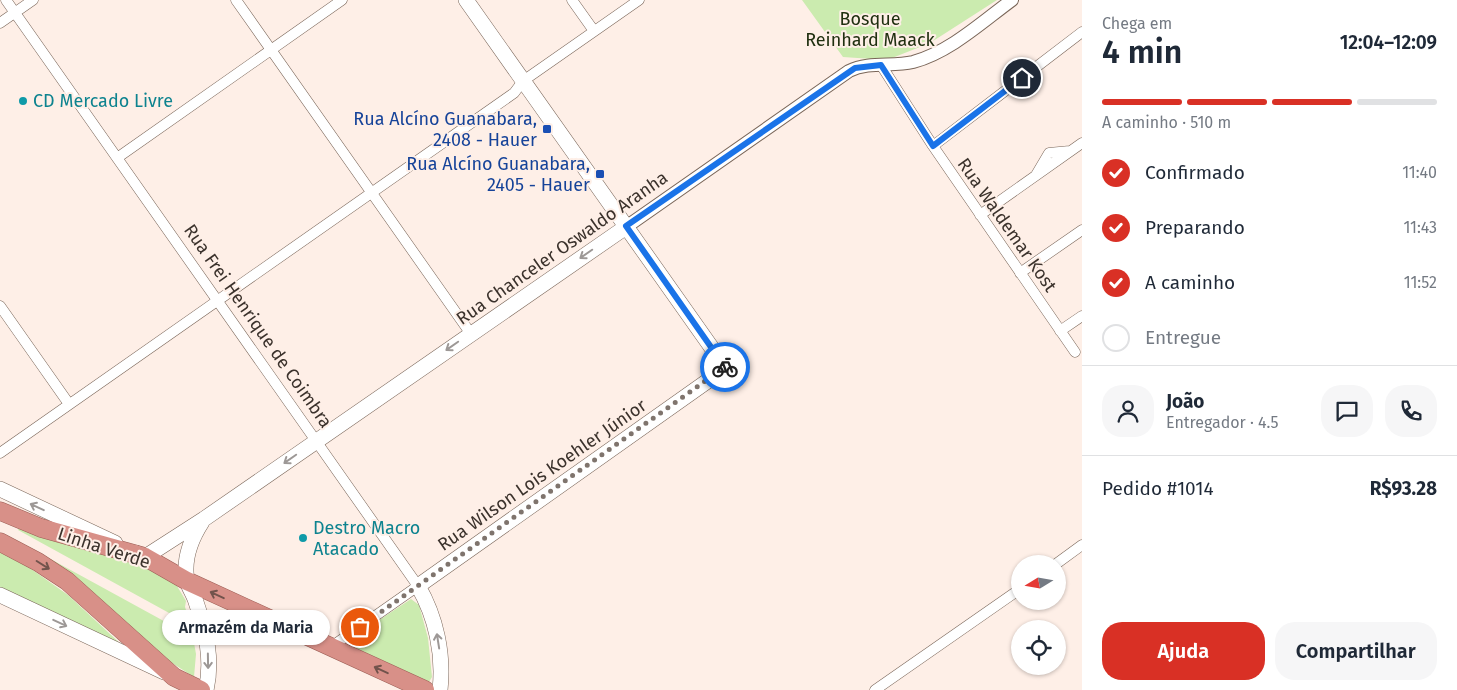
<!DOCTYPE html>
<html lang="pt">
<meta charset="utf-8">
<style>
body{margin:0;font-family:"Fira Sans",sans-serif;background:#f6f6f7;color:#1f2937;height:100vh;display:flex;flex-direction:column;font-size:19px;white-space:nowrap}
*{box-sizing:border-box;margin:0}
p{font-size:16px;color:#747a83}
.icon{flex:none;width:28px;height:28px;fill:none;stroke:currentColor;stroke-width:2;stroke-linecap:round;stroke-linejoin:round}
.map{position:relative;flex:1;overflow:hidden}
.details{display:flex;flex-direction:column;background:#fff;width:375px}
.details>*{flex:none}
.needle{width:32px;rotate:259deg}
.controls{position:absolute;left:1011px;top:555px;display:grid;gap:10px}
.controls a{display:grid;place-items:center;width:55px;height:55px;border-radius:50%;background:#fff;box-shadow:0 1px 4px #0004;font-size:25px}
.pin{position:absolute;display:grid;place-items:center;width:42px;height:42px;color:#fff;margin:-21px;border:2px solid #fff;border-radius:50%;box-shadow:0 1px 5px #0007}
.courier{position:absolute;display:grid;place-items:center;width:50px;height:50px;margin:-25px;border:4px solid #1a73e8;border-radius:50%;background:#fff;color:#222;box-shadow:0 1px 6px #0007}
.bubble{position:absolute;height:35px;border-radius:18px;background:#fff;box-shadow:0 1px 4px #0004;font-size:16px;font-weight:600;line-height:35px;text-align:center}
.head em{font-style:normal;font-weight:600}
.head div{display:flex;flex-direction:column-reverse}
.head{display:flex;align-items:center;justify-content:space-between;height:85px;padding:0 20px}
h1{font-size:32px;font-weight:600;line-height:38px}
.bar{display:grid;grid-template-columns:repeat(4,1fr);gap:8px 5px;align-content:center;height:60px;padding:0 20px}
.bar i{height:6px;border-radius:4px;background:#e0e1e3}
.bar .on{background:#d93025}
.bar p{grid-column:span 4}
.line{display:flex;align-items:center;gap:12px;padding:0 20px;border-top:1px solid #e0e1e3}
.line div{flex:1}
.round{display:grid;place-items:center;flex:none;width:52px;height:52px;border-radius:20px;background:#f6f6f7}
ol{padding:0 20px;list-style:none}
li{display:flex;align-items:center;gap:15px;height:55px}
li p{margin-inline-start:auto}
li .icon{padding:5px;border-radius:50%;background:#d93025;color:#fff;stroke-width:4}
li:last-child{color:#747a83}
li i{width:28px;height:28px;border:2px solid #e0e1e3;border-radius:50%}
.action{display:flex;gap:10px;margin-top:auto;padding:10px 20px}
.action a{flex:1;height:58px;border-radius:20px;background:#d93025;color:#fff;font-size:20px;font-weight:600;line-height:58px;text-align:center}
.action a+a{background:#f6f6f7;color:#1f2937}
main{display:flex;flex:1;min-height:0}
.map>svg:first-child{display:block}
.green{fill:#cbebaf}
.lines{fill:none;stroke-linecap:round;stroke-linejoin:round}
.minor-casing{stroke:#796558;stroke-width:11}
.tertiary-casing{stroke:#796558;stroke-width:14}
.secondary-casing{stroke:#796558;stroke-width:16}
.trunk-casing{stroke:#9b5d54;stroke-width:19}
.minor{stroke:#fff;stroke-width:10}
.tertiary{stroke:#fff;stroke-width:12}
.secondary{stroke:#fff;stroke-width:15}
.trunk{stroke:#d89088;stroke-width:18}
.oneway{stroke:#9d9896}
.oneway2{stroke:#72534c}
.done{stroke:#7f746d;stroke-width:5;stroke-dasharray:0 9}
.route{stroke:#1a73e8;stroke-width:6}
.culture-dot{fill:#0f9aa8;stroke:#feefe7;stroke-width:2}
.transit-dot{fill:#1a4fb4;stroke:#feefe7;stroke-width:2}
.labels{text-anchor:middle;stroke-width:4;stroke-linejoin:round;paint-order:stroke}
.park-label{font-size:18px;fill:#203010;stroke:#feefe7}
.culture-label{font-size:18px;fill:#0d838f;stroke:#feefe7;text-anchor:start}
.transit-label{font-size:18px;fill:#164399;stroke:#feefe7;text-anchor:end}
.street-label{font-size:18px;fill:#3b322c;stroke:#feefe7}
</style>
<main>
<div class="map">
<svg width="1082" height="690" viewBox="0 0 1082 690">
<rect width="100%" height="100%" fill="#feefe7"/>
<path class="green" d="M802 0H997L930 43 887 60 843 57Z
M19 528 133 563 174 581 186 601 185 607 191 625 18 530Z
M14 539 193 637 196 654 194 677 158 654Z
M0 552 27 566 68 595 124 647 0 587Z
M411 599 419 605 428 638 432 677 429 682 351 646 350 643 352 638Z"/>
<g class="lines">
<g class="minor-casing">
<path id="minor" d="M6 0 418 586 331 647
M236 0 471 334
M572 0 594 31
M0 23 33 0
M881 65 933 146 1075 352
M933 146 1082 32
M117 158 342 0
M1036 175 1049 153 1070 151
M980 215 1082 143
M1020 273 1082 230
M0 306 69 404
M1060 331 1082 316
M0 453 514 93 523 81 639 0
M1056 564 1082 545
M875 690 1020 589"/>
</g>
<g class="tertiary-casing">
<path id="tertiary" d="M626 227 849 71C869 61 892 67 913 62 950 52 982 22 1012 0"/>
</g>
<g class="secondary-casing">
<path id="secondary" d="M0 489 115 543
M202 522C191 539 183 560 187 581 189 588 194 595 196 602 206 631 213 660 206 690
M136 553 145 557 204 519 626 227
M0 595 164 672
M440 690C444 654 436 617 418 586L726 368 466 0"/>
</g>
<g class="trunk-casing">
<path id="trunk" d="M0 511 41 528 145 557 187 581 425 690
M0 542 38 562 67 581 174 677 201 690"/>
</g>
<use href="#minor" class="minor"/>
<use href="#tertiary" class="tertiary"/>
<use href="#secondary" class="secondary"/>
<use href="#trunk" class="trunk"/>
</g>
<defs><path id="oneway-shaft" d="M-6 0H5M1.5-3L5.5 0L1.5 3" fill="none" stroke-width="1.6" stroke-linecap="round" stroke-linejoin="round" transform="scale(1.25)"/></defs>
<g class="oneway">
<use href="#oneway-shaft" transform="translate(586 254) rotate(145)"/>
<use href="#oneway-shaft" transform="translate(452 346) rotate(145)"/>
<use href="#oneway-shaft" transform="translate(290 459) rotate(145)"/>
<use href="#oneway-shaft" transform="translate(37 507) rotate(-155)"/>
<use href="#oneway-shaft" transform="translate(60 623) rotate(25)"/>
<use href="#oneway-shaft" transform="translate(438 641) rotate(-99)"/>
<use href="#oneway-shaft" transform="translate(208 661) rotate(89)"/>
</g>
<g class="oneway2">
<use href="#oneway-shaft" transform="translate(43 565) rotate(32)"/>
<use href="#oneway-shaft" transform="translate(217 595) rotate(-155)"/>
<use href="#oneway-shaft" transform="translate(381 670) rotate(-155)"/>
</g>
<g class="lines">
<path class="done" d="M360 627 725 367"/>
<path class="route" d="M725 367 626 226 855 68 881 65 933 146 1022 78"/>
</g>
<g class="culture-dot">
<circle cx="23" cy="101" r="5"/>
<circle cx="303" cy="538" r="5"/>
</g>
<g class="transit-dot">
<rect x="542" y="124" width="10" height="10" rx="2.5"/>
<rect x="595" y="169" width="10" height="10" rx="2.5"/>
</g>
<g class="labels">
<g class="park-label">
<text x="870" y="25">Bosque<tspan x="870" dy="21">Reinhard Maack</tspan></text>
</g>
<g class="culture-label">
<text x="33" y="107">CD Mercado Livre</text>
<text x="313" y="534">Destro Macro<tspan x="313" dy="21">Atacado</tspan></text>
</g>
<g class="transit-label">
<text x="537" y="125">Rua Alcíno Guanabara,<tspan x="537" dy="21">2408 - Hauer</tspan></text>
<text x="590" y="170">Rua Alcíno Guanabara,<tspan x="590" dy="21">2405 - Hauer</tspan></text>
</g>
<g class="street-label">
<text transform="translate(1007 225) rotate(55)" y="6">Rua Waldemar Kost</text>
<text transform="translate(562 248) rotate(-35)" y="6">Rua Chanceler Oswaldo Aranha</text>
<text transform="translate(258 326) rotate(55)" y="6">Rua Frei Henrique de Coimbra</text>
<text transform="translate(542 475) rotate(-35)" y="6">Rua Wilson Lois Koehler Júnior</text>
<text transform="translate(104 548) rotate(18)" y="6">Linha Verde</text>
</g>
</g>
</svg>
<div class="controls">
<a><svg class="needle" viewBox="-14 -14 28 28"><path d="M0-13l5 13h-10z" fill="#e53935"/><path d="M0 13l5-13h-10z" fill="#747a83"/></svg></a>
<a><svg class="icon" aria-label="locate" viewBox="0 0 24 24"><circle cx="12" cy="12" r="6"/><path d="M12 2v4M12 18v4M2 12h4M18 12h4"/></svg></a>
</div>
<div class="pin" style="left:360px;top:627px;background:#ea580c"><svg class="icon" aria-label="bag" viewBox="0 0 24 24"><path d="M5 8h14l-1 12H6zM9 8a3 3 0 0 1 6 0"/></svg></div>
<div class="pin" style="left:1022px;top:78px;background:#1f2937"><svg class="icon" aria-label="home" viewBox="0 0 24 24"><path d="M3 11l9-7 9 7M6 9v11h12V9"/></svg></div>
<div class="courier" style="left:725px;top:367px"><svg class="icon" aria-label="bike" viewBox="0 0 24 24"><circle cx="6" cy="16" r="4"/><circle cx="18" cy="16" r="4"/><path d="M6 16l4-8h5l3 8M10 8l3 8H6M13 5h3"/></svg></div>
<div class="bubble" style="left:162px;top:610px;width:168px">Armazém da Maria</div>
</div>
<section class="details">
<div class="head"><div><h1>4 min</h1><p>Chega em</p></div><em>12:04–12:09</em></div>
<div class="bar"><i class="on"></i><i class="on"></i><i class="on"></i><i></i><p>A caminho · 510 m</p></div>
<ol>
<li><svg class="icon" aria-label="check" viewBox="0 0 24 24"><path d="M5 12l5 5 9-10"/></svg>Confirmado<p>11:40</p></li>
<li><svg class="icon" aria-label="check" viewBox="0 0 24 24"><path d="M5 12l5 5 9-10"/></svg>Preparando<p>11:43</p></li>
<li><svg class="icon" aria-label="check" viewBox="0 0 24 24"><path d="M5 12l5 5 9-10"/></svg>A caminho<p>11:52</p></li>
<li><i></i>Entregue</li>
</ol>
<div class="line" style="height:90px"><a class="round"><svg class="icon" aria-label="person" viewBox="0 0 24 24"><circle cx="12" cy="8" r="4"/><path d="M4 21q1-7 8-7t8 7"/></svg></a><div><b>João</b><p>Entregador · 4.5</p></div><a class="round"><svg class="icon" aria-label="chat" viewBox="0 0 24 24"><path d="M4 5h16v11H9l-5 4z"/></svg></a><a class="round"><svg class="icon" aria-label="phone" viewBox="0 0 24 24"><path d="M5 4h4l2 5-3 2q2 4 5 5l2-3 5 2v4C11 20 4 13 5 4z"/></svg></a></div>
<div class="line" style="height:65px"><div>Pedido #1014</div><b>R$93.28</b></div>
<div class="action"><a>Ajuda</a><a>Compartilhar</a></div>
</section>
</main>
